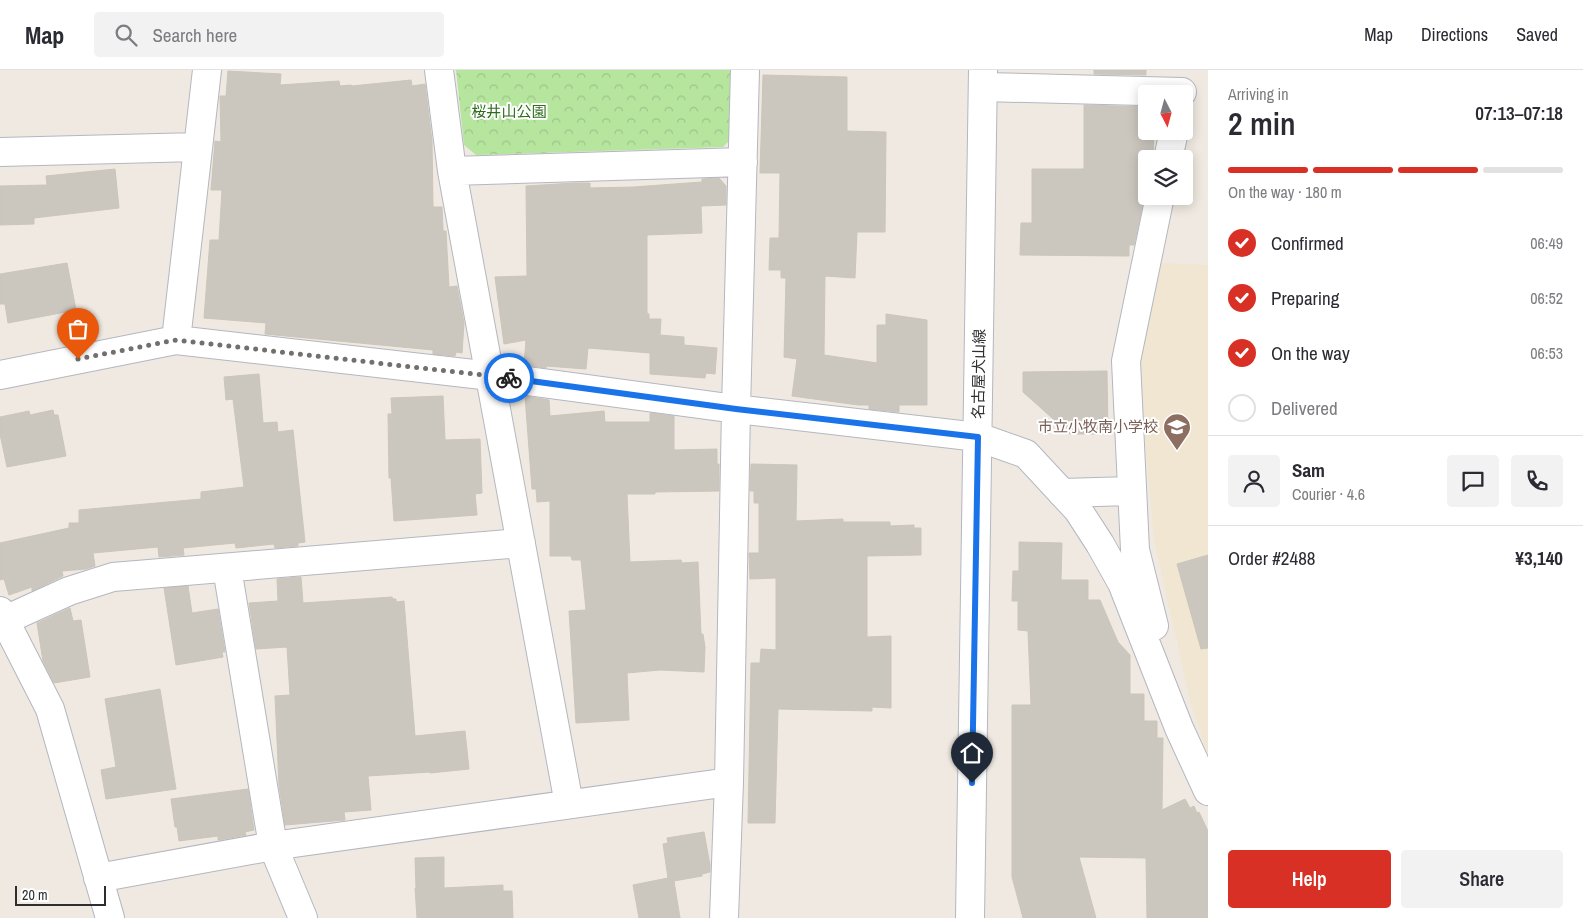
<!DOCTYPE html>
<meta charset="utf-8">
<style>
body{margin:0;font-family:"Archivo Narrow","Noto Sans JP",sans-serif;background:#f2f2f3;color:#2b2b33;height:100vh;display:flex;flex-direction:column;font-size:19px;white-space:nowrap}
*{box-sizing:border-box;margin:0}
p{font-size:16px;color:#7c7c81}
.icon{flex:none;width:28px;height:28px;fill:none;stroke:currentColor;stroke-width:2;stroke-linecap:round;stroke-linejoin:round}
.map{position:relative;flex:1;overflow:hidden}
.side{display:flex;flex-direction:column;background:#fff;width:375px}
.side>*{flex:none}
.needle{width:32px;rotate:174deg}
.controls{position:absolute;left:1138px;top:15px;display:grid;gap:10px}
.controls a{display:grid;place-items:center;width:55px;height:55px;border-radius:5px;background:#fff;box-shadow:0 2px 12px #0003;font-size:25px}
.scale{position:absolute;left:15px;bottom:12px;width:91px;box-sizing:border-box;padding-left:5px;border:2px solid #2e2e2e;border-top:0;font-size:14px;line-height:18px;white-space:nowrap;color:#2e2e2e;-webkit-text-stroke:4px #fff;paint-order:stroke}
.pin{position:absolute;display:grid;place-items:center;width:42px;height:42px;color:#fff;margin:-51px -21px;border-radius:50% 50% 50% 0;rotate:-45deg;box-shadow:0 0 5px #0007}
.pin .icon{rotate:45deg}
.courier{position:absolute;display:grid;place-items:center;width:50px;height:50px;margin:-25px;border:4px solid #1a73e8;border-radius:50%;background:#fff;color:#222;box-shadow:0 1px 6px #0007}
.head em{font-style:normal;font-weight:600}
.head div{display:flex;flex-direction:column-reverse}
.head{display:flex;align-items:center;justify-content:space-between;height:85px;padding:0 20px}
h1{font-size:32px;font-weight:600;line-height:38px}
.bar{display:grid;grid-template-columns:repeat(4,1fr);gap:8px 5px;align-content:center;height:60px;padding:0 20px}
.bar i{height:6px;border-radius:4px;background:#e1e1e2}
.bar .on{background:#d93025}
.bar p{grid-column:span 4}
.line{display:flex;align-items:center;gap:12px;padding:0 20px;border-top:1px solid #e1e1e2}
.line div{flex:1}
.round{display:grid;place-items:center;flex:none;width:52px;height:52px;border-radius:5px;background:#f2f2f3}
ol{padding:0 20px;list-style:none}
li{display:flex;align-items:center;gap:15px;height:55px}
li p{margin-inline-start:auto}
li .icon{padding:5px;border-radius:50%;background:#d93025;color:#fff;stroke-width:4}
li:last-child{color:#7c7c81}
li i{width:28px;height:28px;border:2px solid #e1e1e2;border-radius:50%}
.cta{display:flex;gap:10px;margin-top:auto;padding:10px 20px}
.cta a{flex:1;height:58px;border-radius:5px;background:#d93025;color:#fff;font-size:20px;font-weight:600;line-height:58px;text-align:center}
.cta a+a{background:#f2f2f3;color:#2b2b33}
header{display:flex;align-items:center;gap:30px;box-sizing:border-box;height:70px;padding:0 25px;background:#fff;border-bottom:1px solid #e1e1e2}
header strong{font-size:24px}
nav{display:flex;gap:28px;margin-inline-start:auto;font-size:18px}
.search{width:350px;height:45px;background:#f2f2f3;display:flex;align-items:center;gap:12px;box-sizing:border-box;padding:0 18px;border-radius:5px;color:#7c7c81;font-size:19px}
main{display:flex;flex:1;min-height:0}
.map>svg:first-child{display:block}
.education{fill:#f0e6d1}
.park{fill:url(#park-crowns)}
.building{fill:#cbc7bf;stroke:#cbc5ba}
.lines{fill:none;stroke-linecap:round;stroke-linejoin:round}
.minor-casing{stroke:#b4b7c1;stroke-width:30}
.secondary-casing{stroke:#b4b7c1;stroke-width:30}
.minor{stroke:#fff;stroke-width:28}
.secondary{stroke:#fff;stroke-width:28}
.done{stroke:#726f6d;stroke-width:5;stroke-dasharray:0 9}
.route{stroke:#1a73e8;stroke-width:6}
.labels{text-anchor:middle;stroke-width:4;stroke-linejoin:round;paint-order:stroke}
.park-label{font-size:15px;fill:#2c6e1b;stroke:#fff}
.street-label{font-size:15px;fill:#2e2e2e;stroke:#fff}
.education-label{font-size:15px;fill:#785e54;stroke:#fff;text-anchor:end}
</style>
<header>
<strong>Map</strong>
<div class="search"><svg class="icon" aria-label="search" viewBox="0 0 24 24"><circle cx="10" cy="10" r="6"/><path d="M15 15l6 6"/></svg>Search here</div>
<nav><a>Map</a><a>Directions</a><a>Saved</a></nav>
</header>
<main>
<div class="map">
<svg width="1208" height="848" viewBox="0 0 1208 848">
<defs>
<pattern id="park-crowns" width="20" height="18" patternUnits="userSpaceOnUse" patternTransform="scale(1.25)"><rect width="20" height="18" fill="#b6e59e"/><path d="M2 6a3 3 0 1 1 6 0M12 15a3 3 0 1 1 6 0" fill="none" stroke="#9dc588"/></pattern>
</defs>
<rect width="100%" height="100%" fill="#efe9e1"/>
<path class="education" d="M1160 193 1208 195V685L1191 634 1154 470 1138 291Z"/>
<path class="park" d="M456 0H733L732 68 723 77 476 85 464 75Z"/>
<path class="building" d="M1094 0H1146V5L1094 4Z
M228 1 281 4 280 15 339 11 340 16 351 15 352 16 411 10 412 16 425 14 432 71 433 137H442L443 161H446L449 217 457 216 464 253 462 283 456 282 455 286 433 284V280L265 264 266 253 204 248 210 170H219L222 120H211L215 71 221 72 220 26H226Z
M763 5 847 7V61L886 62 885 162H857L855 208 825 206 824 285 877 293V255H886V244L927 250V335H899V342L869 339V335H858L792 326 797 289 784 287 786 208H781V200H769L770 168H779L780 103H760Z
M1084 35 1146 37V61H1154L1153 86H1146V119L1134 175H1129V186L1020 185 1021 153H1032V99H1084Z
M115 99 119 138 34 148V154L0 155V116L47 115 46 106Z
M719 108 726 116V135L701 136 702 163 647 165V243L649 244V249H661L660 265 684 267V275L717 278 715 304 706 303 705 308 650 304V283L588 278 586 299 546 296V298L524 295 526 270 504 274 495 207 527 206 526 116 574 113H590V118L633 117 702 112V109Z
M67 193 76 240 8 253 5 234H0V204Z
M1107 301 1108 364H1070L1023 322V302Z
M259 304 263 353 277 352 278 362 293 360 305 472 298 473V476L275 478 274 474 236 478 235 473 183 478 184 485 159 487 158 477 93 483 95 496 86 499 62 501 63 506 32 521V517L9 525 4 509 0 510V473L69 458V453H79V440L201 429V422L244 417 233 329 226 330 224 307Z
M443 326 445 370 480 369 482 423 475 424 477 445 394 451 391 408H389L388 344H392L391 328Z
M525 326 549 330 550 346 604 341 605 352H650V343L674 346V380L717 379V394H719V421L655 422V424H627L630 492 681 490 682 493 698 492 701 564H703L705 577 704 602 660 600 627 603 629 650 576 653 569 541 586 540 581 490H572L571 486H550V431L537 432 536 419H532Z
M53 340 54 345H58L66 386 7 397 0 364V347L29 341 30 345Z
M751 394 797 395 796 451 843 449V452H890V456L914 455V458H921V485L867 486V567L891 566V638L872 637V641L778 639 775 753H748L751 593H760L761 579 776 580V508L750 509 749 483H759V433H754V421H750Z
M1019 472 1062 473 1061 510H1088V530H1100L1118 572 1130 585V624H1144V651H1157V668H1163L1162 740 1185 729 1190 738 1194 736 1197 743 1199 742 1208 761V848H1147L1146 788 1079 787 1096 848H1023L1012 807V635H1031L1028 561 1018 560V531H1012L1013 501H1019Z
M1208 485V578L1201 579 1177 494Z
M301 507 303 533 392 527 393 529H396V532L404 531 415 666 465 661 469 699 430 703V702L368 706 371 740 344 742 345 750 285 755 279 715 275 626 290 625 287 577 256 579 249 533 278 531 277 509Z
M188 516 192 543 218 539 225 582H222L223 587 176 595 164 518Z
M70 538 73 551 81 550 90 607 54 613 43 591 37 553Z
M160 619 176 719 106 729 101 700 116 697 105 629Z
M248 719 254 760 245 762 246 765 218 770V766L179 771 177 757H175L171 729Z
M704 762 710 795V802L702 804V806L674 811 680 848H639L633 815 668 808 663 774 668 773 667 768Z
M444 787V818L503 815V821H512L513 848H417L415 818H416L415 788Z"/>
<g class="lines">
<g class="minor-casing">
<path id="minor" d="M439 0 452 101 569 734
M983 17 1182 22
M0 82 198 77
M1168 89 1174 61
M452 101 743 92
M176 270 207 0
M0 305 176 270 491 306 736 339 978 367 1026 384 1078 440 1100 474 1122 513 1179 658 1208 721
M1062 423 1131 421
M0 541 50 639 110 848
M5 550 69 521 113 507 521 473
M1154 556 1135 480 1126 291 1160 126
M98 808 273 776 227 498
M303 848 273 776 729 712
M724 848 729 712 736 339 745 0"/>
</g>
<g class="secondary-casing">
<path id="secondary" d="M970 848 983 0"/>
</g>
<use href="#minor" class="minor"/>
<use href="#secondary" class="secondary"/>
</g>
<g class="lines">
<path class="done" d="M78 289 176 270 509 308"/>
<path class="route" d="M509 308 736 339 978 367 972 713"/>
</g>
<defs>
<g id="school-pin" transform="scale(1.4375)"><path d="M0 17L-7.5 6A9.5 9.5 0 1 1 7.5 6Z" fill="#8d6e63" stroke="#fff"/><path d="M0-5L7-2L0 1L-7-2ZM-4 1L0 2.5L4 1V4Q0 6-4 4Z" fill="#fff"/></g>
</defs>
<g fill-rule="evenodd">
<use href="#school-pin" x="1177" y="357"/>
</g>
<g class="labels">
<g class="park-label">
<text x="509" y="47">桜井山公園</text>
</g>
<g class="street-label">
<text transform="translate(979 304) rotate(-89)" y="5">名古屋犬山線</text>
</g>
<g class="education-label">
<text x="1158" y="362">市立小牧南小学校</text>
</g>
</g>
</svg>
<div class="controls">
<a><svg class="needle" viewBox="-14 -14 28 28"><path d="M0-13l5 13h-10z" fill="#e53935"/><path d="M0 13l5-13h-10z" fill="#7c7c81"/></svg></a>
<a><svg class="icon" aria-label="layers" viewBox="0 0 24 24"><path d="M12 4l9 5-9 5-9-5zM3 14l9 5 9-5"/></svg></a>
</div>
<div class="scale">20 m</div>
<div class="pin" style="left:78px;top:289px;background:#ea580c"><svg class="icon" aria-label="bag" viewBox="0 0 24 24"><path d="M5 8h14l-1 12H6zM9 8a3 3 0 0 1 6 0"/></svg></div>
<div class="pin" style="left:972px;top:713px;background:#1f2937"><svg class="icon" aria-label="home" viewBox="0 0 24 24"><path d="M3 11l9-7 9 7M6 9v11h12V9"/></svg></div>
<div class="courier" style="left:509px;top:308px"><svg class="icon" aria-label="bike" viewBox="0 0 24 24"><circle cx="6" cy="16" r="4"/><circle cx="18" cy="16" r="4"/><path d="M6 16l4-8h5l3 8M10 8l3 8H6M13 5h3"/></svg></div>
</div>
<section class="side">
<div class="head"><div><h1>2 min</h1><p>Arriving in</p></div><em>07:13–07:18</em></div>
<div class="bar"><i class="on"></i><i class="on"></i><i class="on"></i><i></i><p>On the way · 180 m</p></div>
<ol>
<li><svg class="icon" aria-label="check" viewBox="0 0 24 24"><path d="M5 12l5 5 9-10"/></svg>Confirmed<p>06:49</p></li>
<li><svg class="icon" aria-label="check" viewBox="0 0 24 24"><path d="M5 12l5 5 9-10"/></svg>Preparing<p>06:52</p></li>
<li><svg class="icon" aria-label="check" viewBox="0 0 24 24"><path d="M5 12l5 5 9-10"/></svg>On the way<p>06:53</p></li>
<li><i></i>Delivered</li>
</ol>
<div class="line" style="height:90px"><a class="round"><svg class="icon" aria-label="person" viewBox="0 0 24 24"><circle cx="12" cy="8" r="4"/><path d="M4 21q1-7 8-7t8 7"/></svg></a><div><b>Sam</b><p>Courier · 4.6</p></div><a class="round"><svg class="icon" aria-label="chat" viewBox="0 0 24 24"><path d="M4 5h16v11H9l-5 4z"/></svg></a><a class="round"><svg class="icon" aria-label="phone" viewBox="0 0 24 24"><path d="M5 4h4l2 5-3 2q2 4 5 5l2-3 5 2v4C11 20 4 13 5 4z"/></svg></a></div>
<div class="line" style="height:65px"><div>Order #2488</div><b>¥3,140</b></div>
<div class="cta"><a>Help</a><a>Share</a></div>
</section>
</main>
